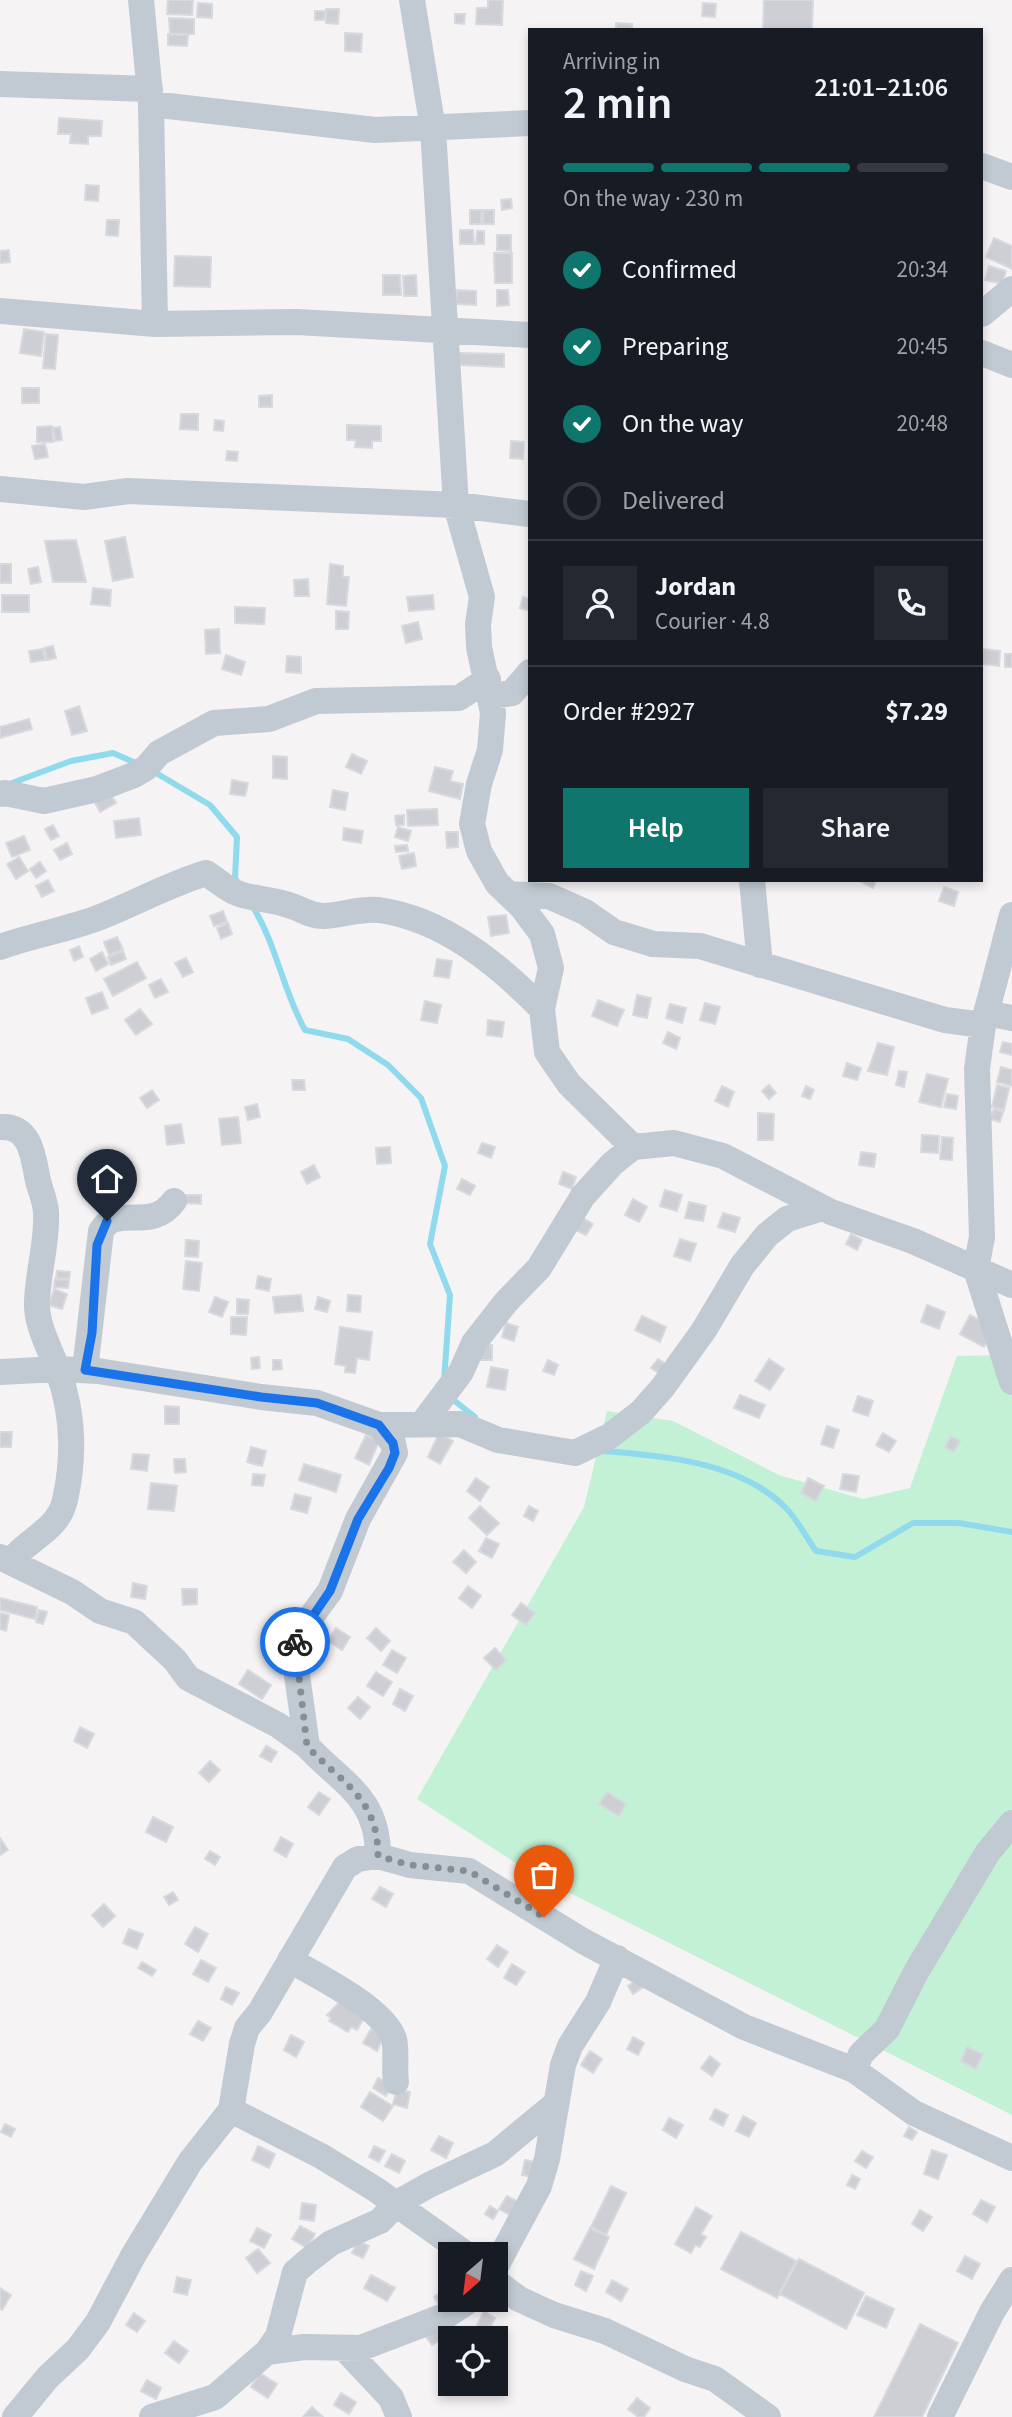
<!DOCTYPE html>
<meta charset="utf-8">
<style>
body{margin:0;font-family:"Source Sans 3",sans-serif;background:#242831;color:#f1f3f6;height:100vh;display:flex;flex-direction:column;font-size:26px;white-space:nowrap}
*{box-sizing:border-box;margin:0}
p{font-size:23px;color:#9ea1a6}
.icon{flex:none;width:38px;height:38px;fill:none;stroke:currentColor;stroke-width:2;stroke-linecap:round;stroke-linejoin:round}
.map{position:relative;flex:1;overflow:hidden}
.side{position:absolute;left:528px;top:28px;width:455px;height:854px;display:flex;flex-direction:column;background:#171b24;border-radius:0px;box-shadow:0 4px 10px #0003}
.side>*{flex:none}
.needle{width:46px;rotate:208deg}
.tools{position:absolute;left:438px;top:2242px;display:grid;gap:14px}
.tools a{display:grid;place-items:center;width:70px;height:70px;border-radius:0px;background:#171b24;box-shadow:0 4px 10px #0003;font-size:35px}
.pin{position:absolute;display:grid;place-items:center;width:60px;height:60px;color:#fff;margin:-72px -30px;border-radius:50% 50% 50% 0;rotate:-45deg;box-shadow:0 0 7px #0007}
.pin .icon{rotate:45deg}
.courier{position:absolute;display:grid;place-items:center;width:70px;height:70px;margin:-35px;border:5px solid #1a73e8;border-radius:50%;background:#fff;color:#222;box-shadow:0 2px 9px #0007}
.overview em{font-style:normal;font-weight:600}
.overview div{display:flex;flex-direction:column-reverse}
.overview{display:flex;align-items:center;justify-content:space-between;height:119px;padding:0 35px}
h1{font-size:46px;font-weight:600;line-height:52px}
.bar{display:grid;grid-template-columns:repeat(4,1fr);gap:10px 7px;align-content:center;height:84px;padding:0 35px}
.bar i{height:9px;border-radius:5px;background:#363941}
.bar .active{background:#0f766e}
.bar p{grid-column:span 4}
.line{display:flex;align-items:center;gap:18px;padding:0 35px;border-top:2px solid #363941}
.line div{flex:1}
.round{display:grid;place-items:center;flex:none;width:74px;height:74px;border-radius:0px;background:#242831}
ol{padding:0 35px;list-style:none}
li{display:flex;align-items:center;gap:21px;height:77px}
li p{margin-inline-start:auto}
li .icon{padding:7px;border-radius:50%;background:#0f766e;color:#fff;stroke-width:4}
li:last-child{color:#9ea1a6}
li i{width:38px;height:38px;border:4px solid #363941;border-radius:50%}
.primary-button{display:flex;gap:14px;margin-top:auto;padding:14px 35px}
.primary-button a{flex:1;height:80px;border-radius:0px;background:#0f766e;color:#fff;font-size:28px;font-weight:600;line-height:80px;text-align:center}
.primary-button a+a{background:#242831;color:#f1f3f6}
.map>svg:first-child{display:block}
.green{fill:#c3f1d5}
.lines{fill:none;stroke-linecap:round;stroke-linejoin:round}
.stream{stroke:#90daee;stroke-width:6}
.building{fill:#cdcfd5;stroke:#d7d9de;stroke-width:2}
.minor{stroke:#c1cad2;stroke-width:26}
.done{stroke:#868d94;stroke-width:7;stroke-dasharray:0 12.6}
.route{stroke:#1a73e8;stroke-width:9}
</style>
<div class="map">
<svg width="1012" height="2417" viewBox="0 0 1012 2417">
<rect width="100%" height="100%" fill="#f5f3f3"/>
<path class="green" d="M1012 1355V2115L536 1876 417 1799 584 1507 607 1411 673 1421 779 1475 863 1499 910 1488 957 1356Z"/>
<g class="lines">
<path class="stream" d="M151 770 210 805 237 837 235 878 238 883
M12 783 71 761 113 753 138 764
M253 907C277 946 283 991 305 1030L348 1039 388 1065 421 1098 445 1166 430 1244 450 1295 444 1382
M451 1398 475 1417
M601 1451C661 1455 740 1462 785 1507 797 1519 806 1537 816 1551L855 1557 913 1523H959L1012 1532"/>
</g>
<path class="building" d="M168 0H193L192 15 167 14Z
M488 0H503L502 25 476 24 477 8H488Z
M764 0H813L812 30H763Z
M198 3 212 4V18L197 17Z
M703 3 716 4 715 17 702 16Z
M326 9H339L338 24 326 23Z
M315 11H325L324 20H315Z
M455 14H465L464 24 455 23Z
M169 18 194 19V34H170Z
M616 23 632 24V30H616Z
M345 33 362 34 361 52 345 51Z
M168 34 188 35 187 46 168 45Z
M59 118 102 121 101 136H88V144L70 143 71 134H58Z
M86 185 99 186 98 201 85 200Z
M511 199 512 208 502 210 501 200Z
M470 210H482L481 224H470Z
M483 210H494V224H483Z
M107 220H119L118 236 106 235Z
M460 230H473L474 244H460Z
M477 231H484V244H476Z
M497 235H511V251L497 250Z
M994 238 1012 246V269L986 257Z
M9 250 10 262 0 263V251Z
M494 253H512V283H495Z
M175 256 211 257 210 287 174 286Z
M989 266 1006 271 1002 284 985 280Z
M383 275H400L401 295H383Z
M416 275 417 296H404L403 276Z
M457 290 476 291V305L456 304Z
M497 290H508L509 305 497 306Z
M24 329 44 332 41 356 20 353Z
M46 334 58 335 55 369 43 368Z
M458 353 504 354V367L458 365Z
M22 388H39V403H22Z
M272 395V407H259V396Z
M181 414H198V430L180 429Z
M215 420 224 421 223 431 214 430Z
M347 425 381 426V441H372V448L355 447 356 440H347Z
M52 426 53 442H37V427Z
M60 427 62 440 55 441 53 428Z
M511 441 524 442 523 459 510 458Z
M45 444 48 457 35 459 32 446Z
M227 451 238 452 237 461 226 460Z
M125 537 133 577 113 581 105 541Z
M76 540 86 582H53L45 541Z
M0 564H11V583H0Z
M330 564 343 566V577H349L346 606 327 604Z
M38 567 41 582 31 584 28 569Z
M308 579 309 596H295L294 580Z
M93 588 111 590 110 606 91 604Z
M2 595H29V612H2Z
M433 595 434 609 409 611 407 597Z
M523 597 530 599V611L520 608Z
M235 607 265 608 264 624 235 623Z
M336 611 349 612 348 629H336Z
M418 622 422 639 406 643 402 626Z
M219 629 220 653 206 654 205 630Z
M53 646 56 658 47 660 44 648Z
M43 649 45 660 31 662 29 651Z
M982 649 1000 651 999 666 982 664Z
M1005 654H1012V667H1005Z
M226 655 245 662 241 675 222 669Z
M287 656 301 657V673L286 672Z
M79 706 87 731 72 735 65 711Z
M29 719 32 729 0 738V727Z
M352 754 367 761 361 774 346 767Z
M273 756 287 757V779L273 778Z
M435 767 453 771 450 781 463 784 460 799 429 791Z
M232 780 248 783 245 796 230 794Z
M107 788 116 803 100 812 92 797Z
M333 790 348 793 345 810 330 807Z
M437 809 438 825 408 826 407 810Z
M404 815V825H396L395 816Z
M139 818 141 835 116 838 114 821Z
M53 825 59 836 51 840 45 829Z
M398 827 411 831 408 841 395 837Z
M344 828 363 831 361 843 343 840Z
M446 832H458V847L447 848Z
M24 836 30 850 12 857 6 843Z
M67 843 72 854 60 860 54 850Z
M407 845 408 851 396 852 395 846Z
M414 853 416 866 402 869 399 856Z
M19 857 28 871 16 879 7 864Z
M40 862 46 871 36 878 30 869Z
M48 880 54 891 42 897 36 886Z
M858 880H876L873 888Z
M944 887 958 892 954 906 939 901Z
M223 911 227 922 214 926 210 916Z
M506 915 509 933 491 936 488 917Z
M228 923 232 934 221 939 217 928Z
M117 937 123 949 109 955 104 942Z
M79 946 83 957 74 961 70 950Z
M123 951 126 959 111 965 108 957Z
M102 952 108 964 96 971 90 959Z
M186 958 193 972 183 977 175 963Z
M437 959 452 961 449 978 434 976Z
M137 962 146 978 113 996 104 979Z
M161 979 168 992 155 998 149 985Z
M102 992 108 1008 92 1014 86 998Z
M637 995 651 998 647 1018 633 1015Z
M598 1000 624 1010 617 1026 592 1016Z
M425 1001 441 1005 437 1023 421 1020Z
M705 1003 720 1007 715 1024 700 1020Z
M670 1004 686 1008 682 1023 666 1018Z
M140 1009 152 1024 136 1035 125 1020Z
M488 1020 504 1022 502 1037 487 1035Z
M668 1032 680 1038 676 1049 663 1043Z
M1003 1042 1012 1044V1055L1000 1052Z
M878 1043 894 1047 887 1075 868 1071Z
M847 1063 861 1068 857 1080 843 1076Z
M1001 1067 1012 1070V1086L997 1082Z
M899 1071 907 1072 904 1087 896 1085Z
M927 1074 948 1079 941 1107 919 1102Z
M292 1080H304L305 1090H293Z
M769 1085 776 1093 769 1099 762 1091Z
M997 1085 1009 1088 1004 1110 992 1107Z
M722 1086 734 1092 728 1107 715 1101Z
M806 1086 814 1090 810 1099 802 1096Z
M152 1090 159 1100 147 1108 140 1098Z
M947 1094 958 1096 956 1109 944 1107Z
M257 1104 260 1117 248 1120 245 1107Z
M994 1109 1003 1112 1000 1122 990 1119Z
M758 1113 774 1114 773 1140H758Z
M238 1117 241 1143 222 1145 219 1119Z
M181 1124 184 1143 167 1145 165 1126Z
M922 1135 939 1136 938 1153 921 1152Z
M942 1137 953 1138 952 1160 940 1159Z
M482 1143 495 1147 491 1158 478 1153Z
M390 1147 391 1163 377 1164 376 1148Z
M861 1152 876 1154 874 1167 859 1165Z
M314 1165 320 1177 307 1184 301 1172Z
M563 1172 576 1177 572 1189 559 1184Z
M113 1174 129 1176 127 1195 111 1193Z
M462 1179 475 1186 470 1195 457 1189Z
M665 1190 682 1195 677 1211 660 1206Z
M184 1195H201V1204L184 1203Z
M633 1199 647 1207 639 1222 625 1215Z
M689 1202 706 1206 703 1221 685 1218Z
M723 1213 740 1218 735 1232 718 1227Z
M583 1218 593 1224 586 1235 576 1230Z
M851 1234 862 1240 857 1250 846 1244Z
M680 1239 696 1244 690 1261 674 1256Z
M186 1240 199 1241 198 1257 185 1256Z
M186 1261 202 1263 199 1291 183 1289Z
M57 1271 70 1272 69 1279 56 1278Z
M258 1276 271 1279 269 1291 256 1288Z
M55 1279 69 1280 68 1288 54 1287Z
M54 1289 67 1294 62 1309 49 1305Z
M301 1295 303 1311 275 1313 273 1297Z
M348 1295 361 1296 360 1312 347 1311Z
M215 1297 228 1302 222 1317 209 1312Z
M318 1297 330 1301 327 1312 315 1309Z
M237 1299 249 1300 248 1314H237Z
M927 1305 945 1312 939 1329 921 1322Z
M970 1315 994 1328 984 1347 960 1334Z
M642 1316 666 1327 660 1342 635 1330Z
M231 1317H247L246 1335 231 1334Z
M506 1323 518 1327 514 1341 502 1337Z
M340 1327 372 1332 369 1360 357 1358 355 1373 345 1372 346 1366 335 1364Z
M477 1344 492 1345V1360H477Z
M259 1357 260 1368 252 1369 251 1358Z
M658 1359 666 1364 660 1374 651 1368Z
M769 1359 784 1369 770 1390 755 1381Z
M273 1360H281L282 1369 273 1370Z
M548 1360 558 1365 554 1375 543 1371Z
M491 1367 508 1370 505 1390 487 1387Z
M740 1395 765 1405 759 1418 734 1408Z
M858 1396 873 1401 868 1416 853 1411Z
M165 1406 179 1407V1424H165Z
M827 1426 839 1430 833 1448 821 1444Z
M0 1432H12L11 1447H0Z
M439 1433 453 1441 440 1464 428 1457Z
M883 1433 896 1441 889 1452 876 1445Z
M366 1435 379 1441 369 1465 355 1458Z
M951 1436 960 1441 954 1452 945 1447Z
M251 1447 266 1451 262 1466 247 1462Z
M133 1454 149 1455 147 1471 131 1469Z
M174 1459H185L186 1472 175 1473Z
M304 1464 341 1475 336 1492 299 1480Z
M253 1474 265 1475 263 1486 252 1485Z
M843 1474 859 1476 856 1492 840 1489Z
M476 1478 489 1487 480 1501 467 1491Z
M808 1478 824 1486 816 1501 801 1493Z
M151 1483 177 1486 174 1511 148 1509Z
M295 1494 311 1498 307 1513 291 1509Z
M480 1506 499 1523 487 1535 469 1518Z
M529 1506 538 1511 533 1521 524 1516Z
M486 1538 499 1544 492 1558 479 1551Z
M464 1550 476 1562 466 1573 453 1562Z
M133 1583 147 1586 145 1599 131 1597Z
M468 1586 481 1596 472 1608 459 1598Z
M182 1589H197V1604L183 1605Z
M0 1598 37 1607 35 1619 0 1610Z
M521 1603 535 1613 526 1625 512 1615Z
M39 1610 47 1612 43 1624 36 1622Z
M0 1613 9 1615 6 1631 0 1629Z
M336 1628 350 1637 342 1650 328 1641Z
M376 1628 390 1641 381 1651 367 1638Z
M311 1635 321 1643 316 1650 306 1643Z
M495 1648 506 1660 496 1670 484 1658Z
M392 1650 406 1658 397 1673 383 1665Z
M248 1670 271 1685 262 1699 239 1684Z
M376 1672 392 1682 383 1696 367 1686Z
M400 1689 413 1696 405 1711 393 1704Z
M358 1697 370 1707 360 1719 348 1708Z
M80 1727 94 1734 87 1748 74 1741Z
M266 1746 277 1752 271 1762 260 1756Z
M210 1761 220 1770 209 1782 199 1773Z
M319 1792 330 1799 319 1815 308 1807Z
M607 1792 626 1804 619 1816 599 1804Z
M153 1817 173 1827 166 1842 146 1832Z
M281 1837 293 1844 286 1857 274 1850Z
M0 1838 8 1850 0 1855Z
M210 1851 220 1857 215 1865 205 1859Z
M380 1887 393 1894 386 1907 372 1899Z
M173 1892 178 1900 169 1905 164 1897Z
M104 1904 115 1916 103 1927 92 1915Z
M195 1927 208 1934 198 1952 185 1944Z
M129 1929 143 1934 137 1949 123 1943Z
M497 1945 508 1952 498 1967 487 1959Z
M201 1960 216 1968 208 1982 193 1974Z
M142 1962 156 1970 152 1976 138 1968Z
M512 1964 525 1972 516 1985 504 1978Z
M636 1980 642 1988 633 1994 628 1986Z
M226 1987 239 1993 232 2005 221 1999Z
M341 2000 364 2018 357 2030 351 2027 348 2032 329 2021 331 2018 327 2015Z
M198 2021 211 2028 203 2041 190 2034Z
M371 2029 384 2036 377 2051 363 2043Z
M291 2035 304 2042 296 2057 284 2050Z
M633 2037 644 2043 638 2055 627 2049Z
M967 2047 983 2054 976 2069 961 2061Z
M590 2051 602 2059 593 2073 581 2065Z
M710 2056 720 2064 712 2076 701 2068Z
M378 2078 392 2085 386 2096 373 2088Z
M397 2089 410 2092 407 2108 393 2104Z
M370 2092 393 2106 383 2121 361 2107Z
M715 2109 728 2115 723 2126 710 2119Z
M743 2116 756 2123 749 2137 736 2131Z
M669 2118 683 2125 676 2138 663 2130Z
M5 2124 15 2129 11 2137 1 2132Z
M909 2127 917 2132 912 2140 904 2136Z
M439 2136 453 2143 446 2158 431 2150Z
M258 2146 275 2154 269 2168 252 2160Z
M374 2146 385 2151 379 2162 369 2157Z
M932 2150 947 2155 938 2179 924 2174Z
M862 2151 873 2157 866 2168 855 2161Z
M392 2154 405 2161 399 2173 385 2166Z
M525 2160 542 2163 539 2178 522 2175Z
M852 2175 860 2179 855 2189 847 2185Z
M611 2186 626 2193 606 2235 591 2227Z
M507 2196 523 2204 515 2218 499 2209Z
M981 2200 995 2207 987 2222 973 2214Z
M302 2203 316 2205 314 2221 300 2219Z
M490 2206 498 2211 493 2219 485 2214Z
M696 2207 712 2216 701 2234 706 2237 700 2247 695 2245 691 2253 675 2244Z
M920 2210 932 2217 923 2231 912 2224Z
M300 2226 315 2234 307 2248 292 2239Z
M257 2228 271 2235 264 2248 250 2241Z
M590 2228 609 2237 594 2269 574 2259Z
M741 2232 796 2261 777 2298 721 2269Z
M358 2241 369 2246 363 2258 352 2253Z
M258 2249 270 2263 257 2273 246 2258Z
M965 2256 980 2264 972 2279 957 2271Z
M799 2259 864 2293 846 2329 780 2294Z
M581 2271 593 2276 586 2291 575 2285Z
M371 2275 395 2288 387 2301 364 2288Z
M177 2277 191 2280 187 2295 174 2292Z
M612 2280 628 2289 621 2301 606 2292Z
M448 2287 450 2300 443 2311 434 2297Z
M0 2288 11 2295 2 2310 0 2309Z
M866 2296 894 2309 886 2328 857 2315Z
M484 2311 495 2318 488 2331 477 2325Z
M134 2313 145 2321 137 2332 126 2325Z
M920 2324 958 2343 922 2417H874Z
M438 2325 446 2336 432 2345 424 2334Z
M174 2341 188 2351 179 2363 165 2353Z
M260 2373 277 2384 268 2398 251 2387Z
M147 2380 161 2388 156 2399 141 2391Z
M341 2393 356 2402 349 2414 334 2405Z
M637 2398 650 2408 644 2417H638L628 2409Z
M312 2407 323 2417H303Z"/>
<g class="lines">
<path class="minor" d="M141 0 151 104 155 324
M412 0 433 129 456 505 482 597 478 624 479 647 493 713 490 750 479 784 472 824 479 851 497 883 522 907 542 934 551 968 542 1009 547 1052 569 1084 633 1147
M0 84 150 89
M151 104 375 130 530 123
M982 166 1012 177
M0 311 155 324 297 322 530 335
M982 314 1012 289
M982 353 1012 365
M0 489 84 497 128 491 456 505 529 514
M490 696 512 693 530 672
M0 794 5 793 44 801 97 789 134 775 146 768 159 753 214 723 269 719 316 701 459 698 488 679
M752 880 760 965
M508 894 549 896 585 912 614 932 653 944 700 946 945 1020 983 1025
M1012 915 983 1025 977 1069 982 1237 976 1269 1012 1382
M0 947C31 936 64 930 95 919 132 905 167 885 206 873 216 879 226 889 237 893 252 899 269 899 285 904 299 907 310 917 325 916 344 915 360 908 379 910 443 919 498 964 542 1009
M986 1013 1012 1018
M0 1127C29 1125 33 1153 37 1176 39 1188 45 1199 46 1212 48 1244 36 1278 37 1307 38 1328 50 1349 57 1368 73 1410 75 1455 65 1500 58 1531 28 1538 10 1562
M85 1370 101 1231C117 1203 151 1233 174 1201
M0 1372 58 1369 98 1371 261 1397 317 1403 379 1425 460 1424 498 1440 575 1453 610 1436 641 1412 663 1387 704 1330 742 1266 767 1235 787 1219 822 1208
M422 1424 461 1372 474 1343 506 1302 539 1268 583 1196 612 1164 633 1147 674 1143 723 1156 831 1212 913 1241 1012 1285
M0 1557 72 1592 100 1611 134 1622 175 1660 188 1678 278 1725 307 1746
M378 1856C378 1796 342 1784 307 1746L293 1647 297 1636 330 1591 358 1519 395 1453 393 1443 379 1425
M290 1960C317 1976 384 2008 394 2039 397 2049 394 2070 396 2082
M854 2070 861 2054 887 2029 916 1972 988 1852 1012 1823
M231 2110 321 2156 375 2189 466 2254
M495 2268 539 2186 547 2159 563 2065 570 2046 598 2002 617 1958
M495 2281 519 2299 554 2315 605 2331 685 2369 715 2379 768 2417
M345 2349 391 2398 399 2417
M267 2352 278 2336 295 2272 309 2260 331 2243 380 2221 397 2203 429 2185 495 2154 553 2106
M15 2417 48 2377 78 2349 98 2322 133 2256 190 2162 231 2110 242 2044 247 2028 260 2012 345 1867 358 1859 378 1856 410 1865 469 1871 583 1941 744 2027 854 2070 914 2113 1012 2158
M152 2417 215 2397 267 2352 304 2347 361 2348 447 2315 470 2300
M940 2417 992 2312 1012 2280"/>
</g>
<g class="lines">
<path class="done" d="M295 1642 307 1746C342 1784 378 1797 378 1856L410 1865 469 1871 544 1917"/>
<path class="route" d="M107 1221 97 1245 92 1333 85 1370 261 1397 317 1403 379 1425 393 1443 395 1453 389 1468 358 1519 330 1591 295 1642"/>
</g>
</svg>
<div class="tools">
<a><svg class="needle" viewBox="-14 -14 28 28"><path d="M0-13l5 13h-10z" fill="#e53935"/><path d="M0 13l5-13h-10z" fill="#9ea1a6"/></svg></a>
<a><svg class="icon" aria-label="locate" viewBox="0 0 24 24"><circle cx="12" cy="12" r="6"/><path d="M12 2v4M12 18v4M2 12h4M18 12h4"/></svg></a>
</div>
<div class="pin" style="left:544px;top:1917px;background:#ea580c"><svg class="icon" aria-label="bag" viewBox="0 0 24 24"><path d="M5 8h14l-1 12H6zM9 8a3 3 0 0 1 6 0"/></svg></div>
<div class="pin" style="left:107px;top:1221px;background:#1f2937"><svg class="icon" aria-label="home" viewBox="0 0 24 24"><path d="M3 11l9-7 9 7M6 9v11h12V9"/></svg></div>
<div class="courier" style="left:295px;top:1642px"><svg class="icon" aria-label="bike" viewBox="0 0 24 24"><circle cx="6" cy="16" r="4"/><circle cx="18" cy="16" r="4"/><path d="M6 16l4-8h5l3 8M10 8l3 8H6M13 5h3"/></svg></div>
<section class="side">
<div class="overview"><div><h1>2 min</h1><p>Arriving in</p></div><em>21:01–21:06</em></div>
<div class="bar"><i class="active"></i><i class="active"></i><i class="active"></i><i></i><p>On the way · 230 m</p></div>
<ol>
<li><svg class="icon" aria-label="check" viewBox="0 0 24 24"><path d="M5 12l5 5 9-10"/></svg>Confirmed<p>20:34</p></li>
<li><svg class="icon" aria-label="check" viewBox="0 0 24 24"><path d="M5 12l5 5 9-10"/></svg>Preparing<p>20:45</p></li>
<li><svg class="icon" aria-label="check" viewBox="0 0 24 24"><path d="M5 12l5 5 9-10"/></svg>On the way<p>20:48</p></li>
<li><i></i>Delivered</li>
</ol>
<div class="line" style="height:126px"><a class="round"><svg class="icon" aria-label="person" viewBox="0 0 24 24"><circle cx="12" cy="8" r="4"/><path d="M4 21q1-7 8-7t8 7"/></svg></a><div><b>Jordan</b><p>Courier · 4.8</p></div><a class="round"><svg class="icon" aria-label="phone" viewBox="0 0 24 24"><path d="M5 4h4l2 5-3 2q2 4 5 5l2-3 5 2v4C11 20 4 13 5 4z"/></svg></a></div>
<div class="line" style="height:91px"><div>Order #2927</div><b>$7.29</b></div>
<div class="primary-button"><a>Help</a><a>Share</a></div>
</section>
</div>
